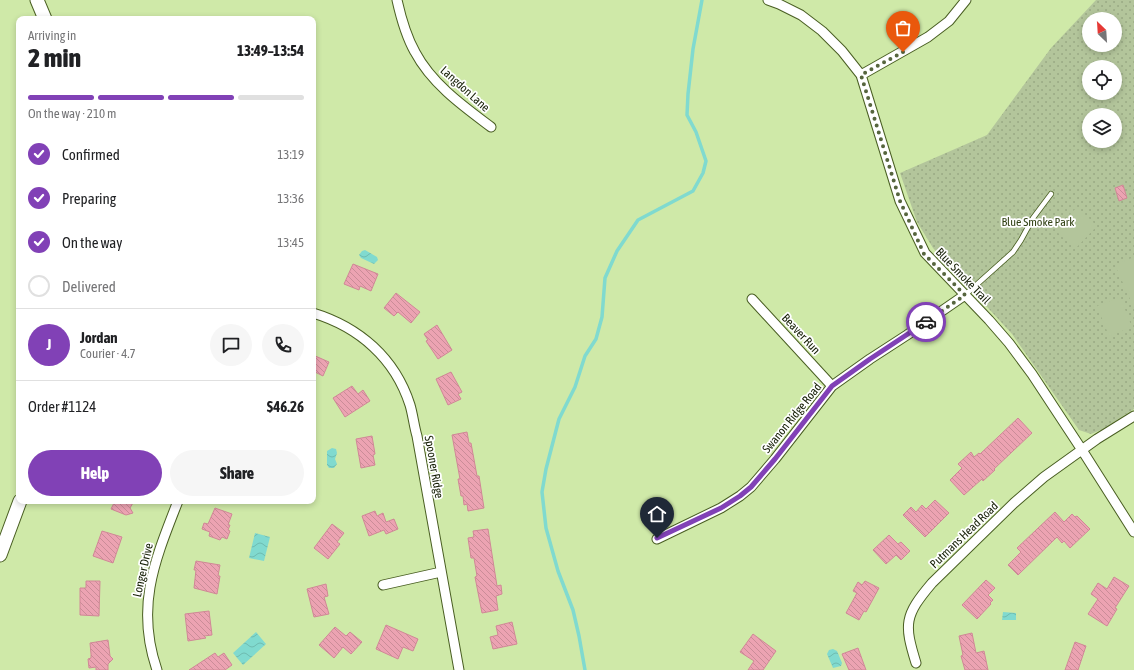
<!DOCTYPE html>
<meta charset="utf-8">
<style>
body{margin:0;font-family:"Asap Condensed",sans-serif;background:#f6f6f6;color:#202124;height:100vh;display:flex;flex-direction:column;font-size:15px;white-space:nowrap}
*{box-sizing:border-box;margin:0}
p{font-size:13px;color:#757577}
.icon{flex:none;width:22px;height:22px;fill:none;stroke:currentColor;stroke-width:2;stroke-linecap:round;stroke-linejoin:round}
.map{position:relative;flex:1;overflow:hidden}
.drawer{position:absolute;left:16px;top:16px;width:300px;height:488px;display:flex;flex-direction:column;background:#fff;border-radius:8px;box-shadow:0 2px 6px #0003}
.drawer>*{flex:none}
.needle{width:26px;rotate:335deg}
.buttons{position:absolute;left:1082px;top:12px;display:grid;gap:8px}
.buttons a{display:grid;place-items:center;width:40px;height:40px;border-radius:50%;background:#fff;box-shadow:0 2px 6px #0003;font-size:20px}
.pin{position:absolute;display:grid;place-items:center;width:34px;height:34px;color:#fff;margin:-41px -17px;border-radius:50% 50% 50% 0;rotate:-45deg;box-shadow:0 0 4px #0007}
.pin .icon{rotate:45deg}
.courier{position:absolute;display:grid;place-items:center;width:40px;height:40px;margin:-20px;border:3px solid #8141b6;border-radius:50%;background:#fff;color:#222;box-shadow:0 1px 5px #0007}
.summary em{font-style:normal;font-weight:800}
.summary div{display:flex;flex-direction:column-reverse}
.summary{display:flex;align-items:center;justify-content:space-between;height:68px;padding:0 12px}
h1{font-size:26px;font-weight:800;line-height:30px}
.bar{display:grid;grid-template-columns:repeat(4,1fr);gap:6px 4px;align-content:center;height:48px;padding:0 12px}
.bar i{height:5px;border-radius:3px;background:#e0e0e0}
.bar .current{background:#8141b6}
.bar p{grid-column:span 4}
.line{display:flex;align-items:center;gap:10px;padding:0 12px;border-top:1px solid #e0e0e0}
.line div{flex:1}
.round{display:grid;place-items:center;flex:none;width:42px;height:42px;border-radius:21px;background:#f6f6f6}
ol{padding:0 12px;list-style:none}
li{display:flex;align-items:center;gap:12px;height:44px}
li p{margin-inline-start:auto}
li .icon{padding:4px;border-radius:50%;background:#8141b6;color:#fff;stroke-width:4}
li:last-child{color:#757577}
li i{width:22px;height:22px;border:2px solid #e0e0e0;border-radius:50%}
.primary-button{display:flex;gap:8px;margin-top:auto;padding:8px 12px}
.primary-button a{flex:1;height:46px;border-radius:24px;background:#8141b6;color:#fff;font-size:16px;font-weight:800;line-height:46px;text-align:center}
.primary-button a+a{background:#f6f6f6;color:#202124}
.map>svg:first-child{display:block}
.park{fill:url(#park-dots);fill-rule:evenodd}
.pitch{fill:#b3c59b}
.water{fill:url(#water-waves)}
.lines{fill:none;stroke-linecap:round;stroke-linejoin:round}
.stream{stroke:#80dacf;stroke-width:3.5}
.building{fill:url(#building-back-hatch);stroke:#d08896}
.lane-casing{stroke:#495e22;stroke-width:6}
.street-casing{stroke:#495e22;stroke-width:11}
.secondary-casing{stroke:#495e22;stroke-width:15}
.lane{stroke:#fff;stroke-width:4.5}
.street{stroke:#fff;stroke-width:9}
.secondary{stroke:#fff;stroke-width:13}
.done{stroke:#56653e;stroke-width:4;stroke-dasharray:0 7.2}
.route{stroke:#8141b6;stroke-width:5}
.labels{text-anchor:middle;stroke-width:3.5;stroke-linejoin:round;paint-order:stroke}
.street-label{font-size:12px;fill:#151e05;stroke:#fff}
.park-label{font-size:12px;fill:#314114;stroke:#fff}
</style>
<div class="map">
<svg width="1134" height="670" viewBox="0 0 1134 670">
<defs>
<pattern id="park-dots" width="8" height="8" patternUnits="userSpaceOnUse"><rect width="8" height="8" fill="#b3c59b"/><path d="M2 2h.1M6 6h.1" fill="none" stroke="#99a984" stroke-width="1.8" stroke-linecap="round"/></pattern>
<pattern id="water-waves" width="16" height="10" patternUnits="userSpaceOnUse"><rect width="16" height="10" fill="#80dacf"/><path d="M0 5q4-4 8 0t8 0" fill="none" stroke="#6ebbb0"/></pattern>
<pattern id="building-back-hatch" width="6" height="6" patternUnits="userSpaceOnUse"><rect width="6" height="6" fill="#eca3b2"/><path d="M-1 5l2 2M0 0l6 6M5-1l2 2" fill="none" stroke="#ca8c98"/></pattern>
</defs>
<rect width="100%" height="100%" fill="#cfe9a8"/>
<path class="park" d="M1096 0H1134V409L1103 429 1091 434 1079 430 1012 334 933 248 917 222 900 173 987 135 1051 48ZM1089 19H1115V45H1089ZM1089 67H1115V93H1089ZM1089 115H1115V141H1089Z"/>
<path class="pitch" d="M1077 207 1097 226 1075 249 1055 230Z
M1134 257V308L1115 265Z
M1120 297 1132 327 1109 336 1097 306Z"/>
<path class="water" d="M365 250 377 257 378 260 374 264 361 258 359 255 362 251Z
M332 448 336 449 337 453 335 459 337 464 334 468H329L327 465V451Z
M255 533 270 537 264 561 249 558Z
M1003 612 1016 613V620H1002Z
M256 632 266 644 243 665 233 653Z
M833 649 837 651 842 663 841 666 833 668 827 654 829 650Z"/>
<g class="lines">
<path class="stream" d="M585 670 579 636 573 610 558 571 546 528 542 492 546 469 559 419 575 387 585 356 596 339 602 317 605 278 617 251 638 220 693 191 703 173 706 161 696 132 687 115 688 94 693 49 702 0"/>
</g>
<path class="building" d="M1123 185 1127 198 1119 201 1115 188Z
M353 264 378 274 371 291 360 286 359 290 344 284Z
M396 293 420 312 411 323 398 312 394 316 384 308Z
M437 325 452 350 438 359 426 341 428 340 424 334Z
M313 355 329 362 323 376 313 371Z
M451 372 462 392 458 394 461 399 448 405 436 379Z
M352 386 358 394 363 390 370 401 345 417 333 398Z
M1018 418 1032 433 994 469 995 470 983 481 982 479 964 495 950 480 962 468 958 464 971 452 974 457 979 453 980 454Z
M467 432 469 443H471L477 476H479L484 508 468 511 467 504 464 505 463 496H461L458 479H460L452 435Z
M372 436 375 454 373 455 375 465 361 468 356 439Z
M935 500 949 513 925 537 903 515 911 507 916 512 922 505 926 509Z
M115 501H134L130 508 133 513 126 515 111 509Z
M215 508 232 514 228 525H230L228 530 230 531 227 539 222 537 220 540 209 536 210 532 202 529 204 523 208 524Z
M375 511 377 516 383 513 386 522 394 519 398 529 386 534 384 530 369 536 362 516Z
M1055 512 1064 522 1072 514 1075 517 1077 516 1090 529 1070 548 1064 541 1062 543 1057 537 1018 575 1008 565 1021 552 1017 548Z
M332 524 344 533 337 542 340 544 328 559 314 548Z
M488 529 497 586 501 585 502 594 496 596 498 610 482 613 475 577 477 576 474 558H471L468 538 474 537 473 531Z
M102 531 122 537 113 563 93 556Z
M889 535 898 544 901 542 910 551 901 560 896 555 886 564 873 550Z
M196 561 220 565 218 576H220L217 594 194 588 196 570H194Z
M1114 577 1129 586 1115 608 1117 609 1107 626 1088 614 1098 599 1091 594 1098 583 1107 589Z
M986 580 995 588 988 595 993 600 990 603 991 604 977 619 962 605Z
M86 581H100L99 616 80 615V588H86Z
M865 581 879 588 866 612 864 611 859 620 846 613 857 593 853 591 858 582 862 585Z
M326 584 328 596 324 597 329 614 314 617 307 589Z
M209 611 212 635 204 636 206 638 188 641 185 614Z
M512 622 517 644 493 649 490 637 498 635 496 626Z
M386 625 418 639 413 651 403 647 398 659 376 649Z
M335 627 346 636 350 632 362 642 351 654 343 647 334 658 319 645Z
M972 633 976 653 984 651 988 670H965L961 656 963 655 959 636Z
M753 634 776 651 763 670H748L754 661 740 652Z
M108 640 110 656 113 659 108 664V670H96V667L89 668 88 659 91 658V654L90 643Z
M1075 642 1086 646 1078 670H1065Z
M858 648 866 670H849L842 654Z
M215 653 218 657 224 653 232 665 225 670H189Z"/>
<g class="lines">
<g class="lane-casing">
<path id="lane" d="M965 295 1013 252 1021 240 1033 218 1051 194"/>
</g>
<g class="street-casing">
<path id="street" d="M397 0C401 18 406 36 415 52 432 84 463 106 491 127
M768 0 779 4 801 15 822 31 842 51 861 75 900 201 925 253 989 320 1009 343 1032 374 1082 450 1134 532
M861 75 928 37 949 21 966 0
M752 299 832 386
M313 313C359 327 395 358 410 405 413 415 414 426 417 436L459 670
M657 539 721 508 740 496 751 487 775 459 832 386 870 359 907 335 965 295
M383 585 441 572
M916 663C904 624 904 616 932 583L1014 503 1044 477 1097 439 1134 416
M157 670C135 606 155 560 178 501"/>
</g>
<g class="secondary-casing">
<path id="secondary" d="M37 0 45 19
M0 555 20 501"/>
</g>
<use href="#lane" class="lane"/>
<use href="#street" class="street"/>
<use href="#secondary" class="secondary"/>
</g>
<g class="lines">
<path class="done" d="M903 52 861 75 900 201 924 254 965 295 926 322"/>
<path class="route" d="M657 538 721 508 740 496 751 487 775 459 832 386 870 359 926 322"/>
</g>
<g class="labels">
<g class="street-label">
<text transform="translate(465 89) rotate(42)" y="4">Langdon Lane</text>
<text transform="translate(963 276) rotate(46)" y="4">Blue Smoke Trail</text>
<text transform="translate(801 334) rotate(47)" y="4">Beaver Run</text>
<text transform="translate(792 418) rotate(-51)" y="4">Swanon Ridge Road</text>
<text transform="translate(434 467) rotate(80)" y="4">Spooner Ridge</text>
<text transform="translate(964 535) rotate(-44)" y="4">Putmans Head Road</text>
<text transform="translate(143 570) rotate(-77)" y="4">Longer Drive</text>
</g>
<g class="park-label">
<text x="1038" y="226">Blue Smoke Park</text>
</g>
</g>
</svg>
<div class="buttons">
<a><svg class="needle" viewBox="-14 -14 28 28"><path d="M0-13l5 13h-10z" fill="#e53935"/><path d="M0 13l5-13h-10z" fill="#757577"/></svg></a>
<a><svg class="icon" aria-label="locate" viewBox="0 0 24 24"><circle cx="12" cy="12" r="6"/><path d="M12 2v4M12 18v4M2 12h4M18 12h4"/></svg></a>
<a><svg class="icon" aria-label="layers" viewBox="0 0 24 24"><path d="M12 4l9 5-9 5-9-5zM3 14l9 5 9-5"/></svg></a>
</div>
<div class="pin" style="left:903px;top:52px;background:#ea580c"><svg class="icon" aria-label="bag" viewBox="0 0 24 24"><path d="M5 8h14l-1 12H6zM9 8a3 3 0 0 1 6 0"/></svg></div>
<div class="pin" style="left:657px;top:538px;background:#1f2937"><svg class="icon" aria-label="home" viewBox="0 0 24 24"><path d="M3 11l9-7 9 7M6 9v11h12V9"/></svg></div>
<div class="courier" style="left:926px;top:322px"><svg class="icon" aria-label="car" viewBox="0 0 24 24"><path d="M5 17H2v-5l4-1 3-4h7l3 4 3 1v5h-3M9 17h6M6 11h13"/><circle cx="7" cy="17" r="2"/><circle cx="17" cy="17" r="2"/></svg></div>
<section class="drawer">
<div class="summary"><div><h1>2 min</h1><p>Arriving in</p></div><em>13:49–13:54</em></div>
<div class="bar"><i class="current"></i><i class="current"></i><i class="current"></i><i></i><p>On the way · 210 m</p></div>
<ol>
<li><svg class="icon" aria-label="check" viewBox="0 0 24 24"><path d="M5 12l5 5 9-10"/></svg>Confirmed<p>13:19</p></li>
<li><svg class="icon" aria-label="check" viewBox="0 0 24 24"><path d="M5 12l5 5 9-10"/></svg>Preparing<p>13:36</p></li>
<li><svg class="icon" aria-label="check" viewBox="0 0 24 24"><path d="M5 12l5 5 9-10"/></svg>On the way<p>13:45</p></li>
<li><i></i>Delivered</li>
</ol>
<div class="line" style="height:72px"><b class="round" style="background:#8141b6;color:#fff">J</b><div><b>Jordan</b><p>Courier · 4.7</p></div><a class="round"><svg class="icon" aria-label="chat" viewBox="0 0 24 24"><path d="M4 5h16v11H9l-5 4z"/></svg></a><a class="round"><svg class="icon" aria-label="phone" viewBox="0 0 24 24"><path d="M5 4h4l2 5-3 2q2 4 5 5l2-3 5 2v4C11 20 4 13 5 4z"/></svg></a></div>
<div class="line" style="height:52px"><div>Order #1124</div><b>$46.26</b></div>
<div class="primary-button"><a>Help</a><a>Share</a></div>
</section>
</div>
